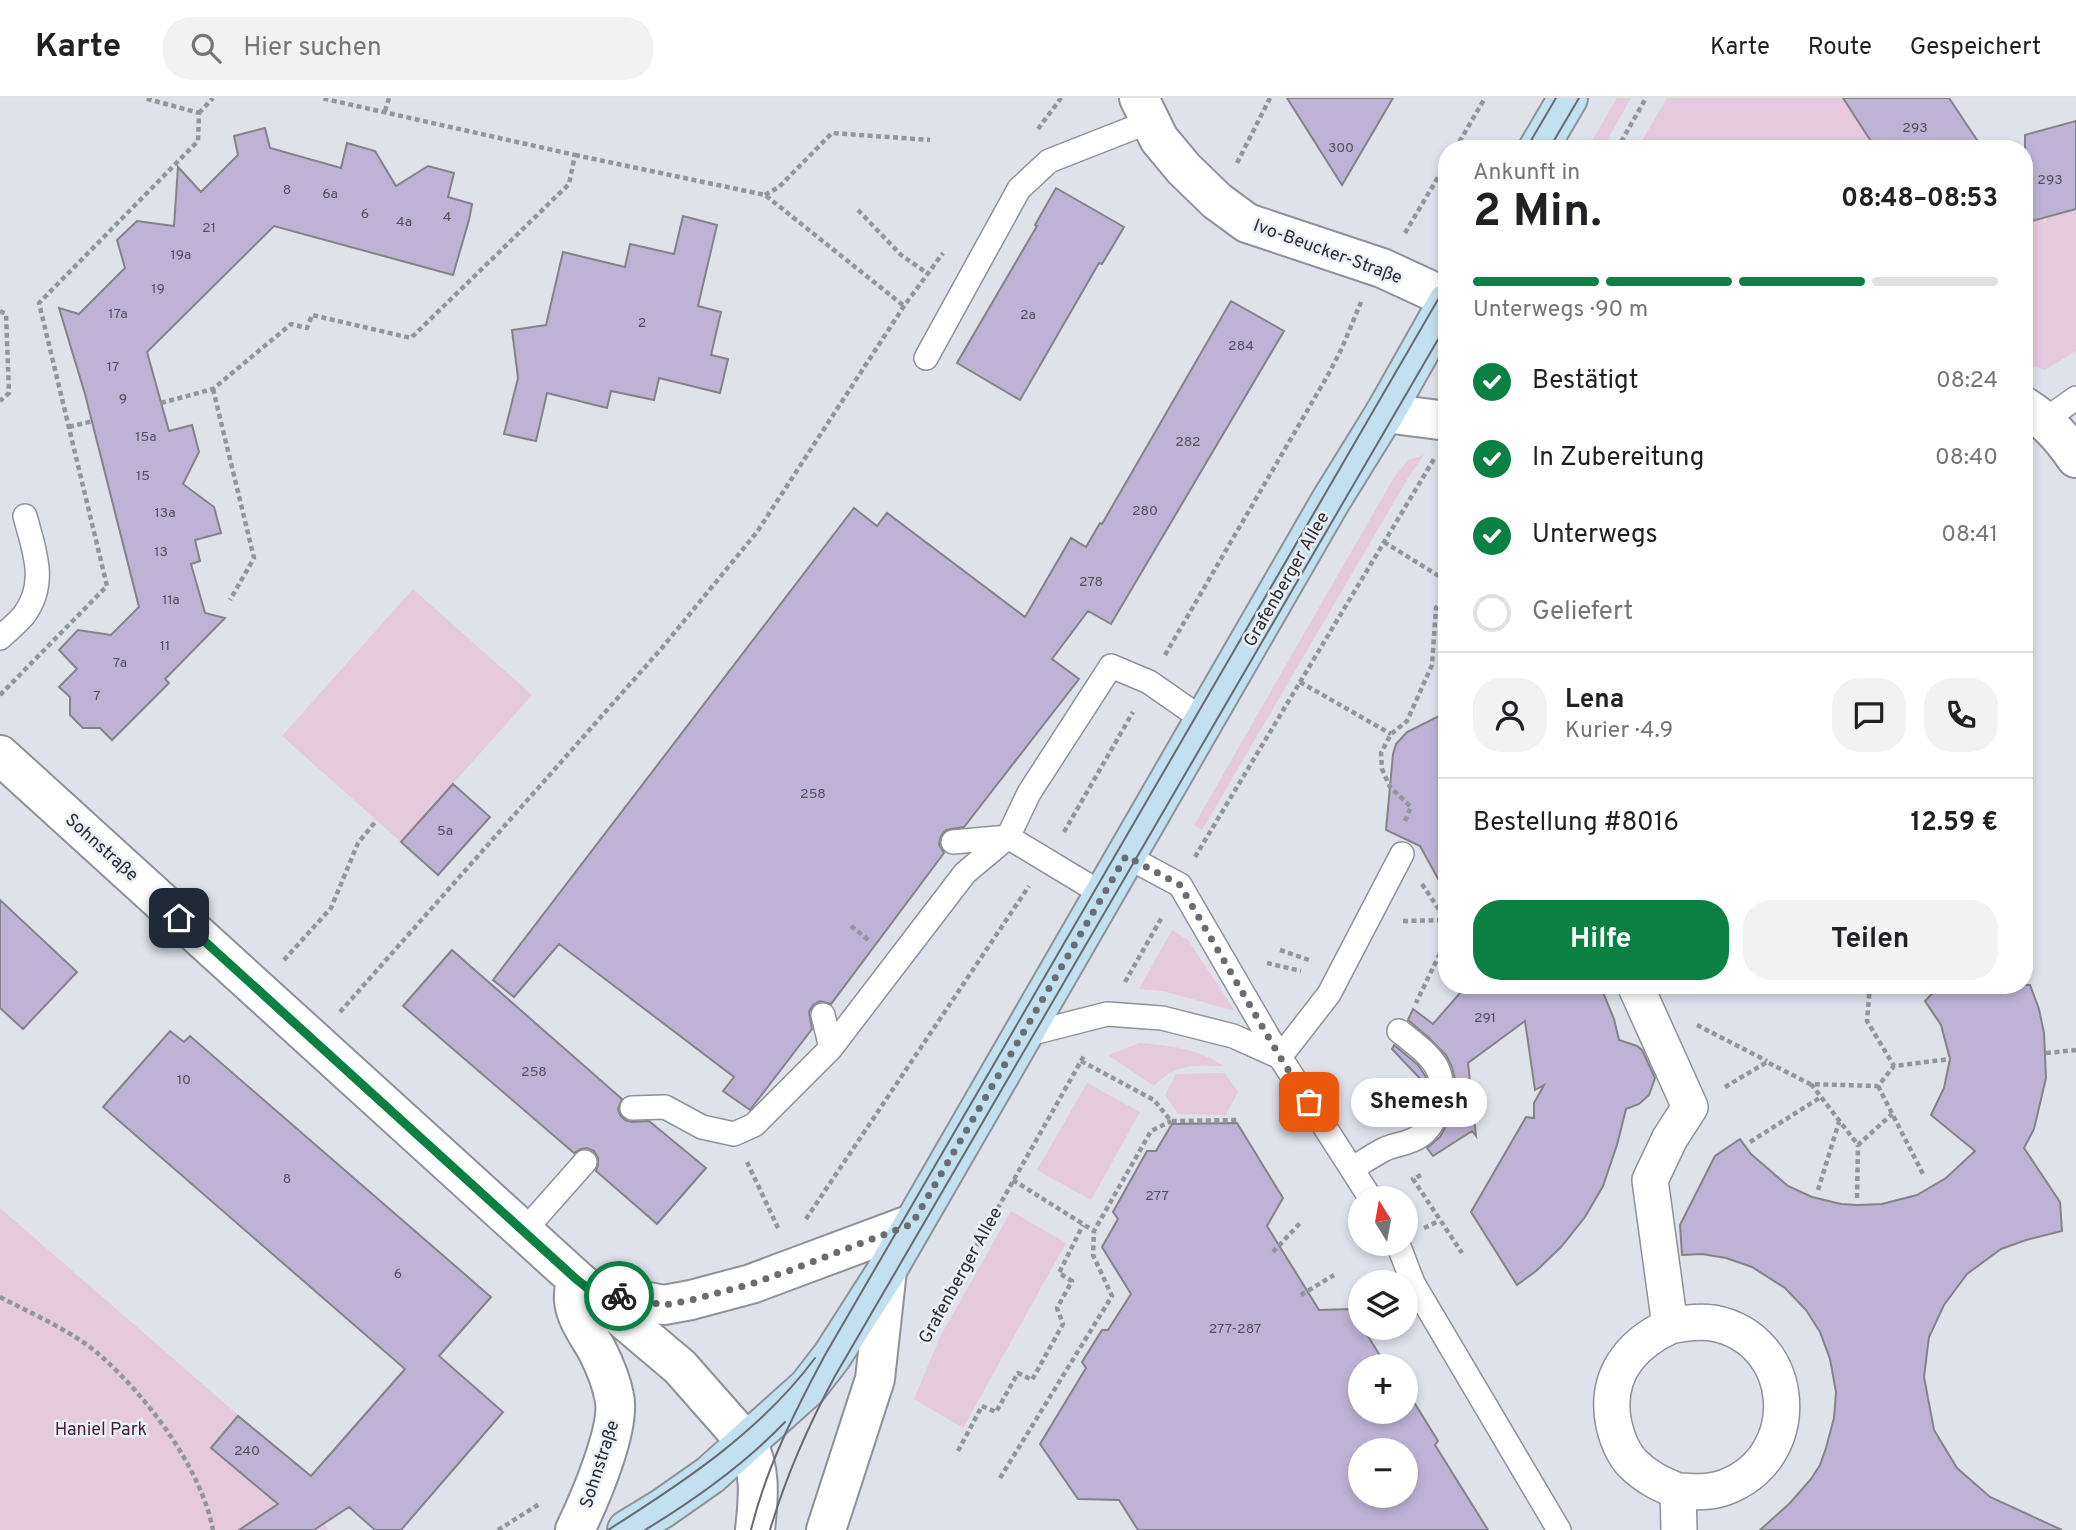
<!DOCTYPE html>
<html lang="de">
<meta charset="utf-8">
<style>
body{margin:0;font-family:Overpass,sans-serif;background:#f2f2f2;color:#202124;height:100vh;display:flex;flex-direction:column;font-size:26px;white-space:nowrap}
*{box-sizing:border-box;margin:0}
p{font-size:23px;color:#757577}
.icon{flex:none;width:38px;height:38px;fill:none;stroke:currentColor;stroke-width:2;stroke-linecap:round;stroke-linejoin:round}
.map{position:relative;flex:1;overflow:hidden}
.side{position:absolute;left:1438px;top:42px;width:595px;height:854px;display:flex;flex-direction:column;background:#fff;border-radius:28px;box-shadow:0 4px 10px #0003}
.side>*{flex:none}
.needle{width:46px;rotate:349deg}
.controls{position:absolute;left:1348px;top:1088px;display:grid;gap:14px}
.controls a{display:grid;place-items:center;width:70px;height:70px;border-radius:50%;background:#fff;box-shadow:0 4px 10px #0003;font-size:35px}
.pin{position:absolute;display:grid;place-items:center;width:60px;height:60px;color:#fff;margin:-30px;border-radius:14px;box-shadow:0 4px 10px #0006}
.courier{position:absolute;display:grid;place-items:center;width:70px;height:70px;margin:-35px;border:5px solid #0b8043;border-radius:50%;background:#fff;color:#222;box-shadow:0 2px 9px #0007}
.bubble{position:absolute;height:49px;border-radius:24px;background:#fff;box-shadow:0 4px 10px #0003;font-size:23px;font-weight:700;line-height:49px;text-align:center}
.overview em{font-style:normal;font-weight:700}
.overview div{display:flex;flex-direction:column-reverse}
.overview{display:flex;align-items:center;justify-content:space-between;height:119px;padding:0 35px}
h1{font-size:46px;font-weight:700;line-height:52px}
.bar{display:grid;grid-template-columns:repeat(4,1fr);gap:10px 7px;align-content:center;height:84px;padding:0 35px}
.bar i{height:9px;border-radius:5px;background:#e0e0e0}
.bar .on{background:#0b8043}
.bar p{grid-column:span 4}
.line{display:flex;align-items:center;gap:18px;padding:0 35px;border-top:2px solid #e0e0e0}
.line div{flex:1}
.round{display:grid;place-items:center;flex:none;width:74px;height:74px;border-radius:28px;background:#f2f2f2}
ol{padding:0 35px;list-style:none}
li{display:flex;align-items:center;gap:21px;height:77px}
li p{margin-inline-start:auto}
li .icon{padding:7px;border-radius:50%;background:#0b8043;color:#fff;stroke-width:4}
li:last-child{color:#757577}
li i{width:38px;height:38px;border:4px solid #e0e0e0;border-radius:50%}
.action{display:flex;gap:14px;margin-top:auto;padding:14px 35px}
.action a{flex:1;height:80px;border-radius:28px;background:#0b8043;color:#fff;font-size:28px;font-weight:700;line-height:80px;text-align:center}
.action a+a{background:#f2f2f2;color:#202124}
header{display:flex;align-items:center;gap:42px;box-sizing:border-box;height:98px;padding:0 35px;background:#fff;border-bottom:2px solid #e0e0e0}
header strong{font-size:33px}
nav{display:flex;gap:38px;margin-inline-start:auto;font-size:24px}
.search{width:490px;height:63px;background:#f2f2f2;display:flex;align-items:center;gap:18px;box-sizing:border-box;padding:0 24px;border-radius:28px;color:#757577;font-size:26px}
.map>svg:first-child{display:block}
.green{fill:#e4c9df}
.building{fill:#beb3d5;stroke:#848289;stroke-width:2;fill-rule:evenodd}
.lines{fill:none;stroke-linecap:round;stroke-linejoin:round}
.service-casing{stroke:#8e9198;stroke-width:26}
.pedestrian-casing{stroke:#8e9198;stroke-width:38}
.minor-casing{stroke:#8e9198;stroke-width:42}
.tertiary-casing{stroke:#8e9198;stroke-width:42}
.secondary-casing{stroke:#8e9198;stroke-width:42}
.path{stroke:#93959c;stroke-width:4.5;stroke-dasharray:5 3.5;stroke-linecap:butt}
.service{stroke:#fff;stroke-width:23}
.pedestrian{stroke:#fff;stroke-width:35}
.minor{stroke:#fff;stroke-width:38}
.tertiary{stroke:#fff;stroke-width:38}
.secondary{stroke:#c2e0ef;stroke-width:38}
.tram{stroke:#696a6f;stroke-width:2}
.done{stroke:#6b6c71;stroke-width:7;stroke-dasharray:0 12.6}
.route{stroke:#0b8043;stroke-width:9}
.labels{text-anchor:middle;stroke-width:5;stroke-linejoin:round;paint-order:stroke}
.number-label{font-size:14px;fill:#504e59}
.street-label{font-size:18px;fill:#2c2d30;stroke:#ecf0f8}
.park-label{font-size:18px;fill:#441d3f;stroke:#ecf0f8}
</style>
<header>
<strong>Karte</strong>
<div class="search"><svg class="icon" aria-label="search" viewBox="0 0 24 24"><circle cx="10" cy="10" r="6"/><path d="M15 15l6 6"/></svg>Hier suchen</div>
<nav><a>Karte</a><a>Route</a><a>Gespeichert</a></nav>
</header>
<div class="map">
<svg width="2076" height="1432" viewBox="0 0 2076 1432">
<rect width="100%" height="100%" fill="#dfe2eb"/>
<path class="green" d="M1617 0H1631L1602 51H1587Z
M1667 0H1843L1876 51H1637Z
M2076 111V253L2045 272 2025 266V126L2043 121 2044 124 2047 123 2046 119Z
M1424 357 1408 380 1202 732 1194 727 1393 381 1408 362Z
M413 491 532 597 401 744 282 638Z
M1172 832 1188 842 1235 913 1163 893 1139 891Z
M1140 945C1172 948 1196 950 1224 968 1193 968 1177 964 1154 988L1108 957Z
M1225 975 1238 994 1226 1017 1178 1016 1165 997 1176 976Z
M1087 985 1140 1014 1091 1102 1037 1072Z
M0 1110 282 1355 328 1432H0Z
M1011 1113 1066 1145 963 1330 914 1301 940 1239Z"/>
<path class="building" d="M1287 0H1393L1342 87Z
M1843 0H1949L1983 51H1876Z
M2076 23V111L2025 125V37Z
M265 30 270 50 341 70 347 45 375 53 396 88 428 68 454 75 448 99 472 106 469 122 453 177 274 128 147 254 169 333 192 327 199 354 183 386 214 409 221 435 195 442 200 463 191 466 205 515 225 520 165 581 169 585 112 642 100 630H83L70 617V599L59 589 77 571 59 552 78 532 111 537 139 509 85 296 59 210 79 216 125 170 117 142 137 123 174 128 178 69 201 94 238 57 234 38Z
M1056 90 1124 129 1102 166 1099 165 1020 302 957 265 1037 128 1035 127Z
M683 118 717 127 698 208 721 214 711 257 728 261 720 295 659 280 654 302 611 293 607 310 547 295 536 343 504 336 518 280 512 232 546 227 563 154 625 169 630 146 674 156Z
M1231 203 1284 233 1111 526 1088 513 1052 561 1079 581 964 729 946 732 941 738 939 746 944 755 831 906 820 903 813 907 809 914 812 931 750 1012 723 993 734 979 559 846 514 899 493 882 854 410 877 428 887 415 1025 519 1071 440 1086 449 1100 425 1102 426Z
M1447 614V797L1420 748 1386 732 1393 656 1396 646 1407 634Z
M453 686 490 719 438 777 401 744Z
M0 802 77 874 23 931 0 910Z
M452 852 622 1001 618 1011 620 1017 625 1022 632 1024 649 1023 706 1070 657 1126 596 1073 598 1067V1060L594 1053 587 1050 581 1051 574 1055 403 908Z
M1467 887H1600L1614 921 1619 942 1637 948 1642 952 1655 980 1649 997 1639 1006 1626 1011 1617 1047 1603 1088 1585 1119 1561 1149 1536 1173 1517 1187 1471 1114 1526 1019 1534 1020V1005L1544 987 1535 992 1525 923 1468 965 1476 1038 1472 1033 1433 1058 1427 1050 1440 1039 1450 1021 1455 1000V982L1452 969 1446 957 1429 940 1408 922 1413 911 1433 926Z
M1940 887H2030L2039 911 2044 935 2046 980 2034 1031 2024 1050 2060 1104 2062 1133 2026 1142 2001 1151 1967 1176 1944 1207 1929 1239 1924 1279 1934 1332 1957 1370 1990 1399 2062 1432H1760L1790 1405 1811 1381 1820 1367 1826 1350 1834 1320 1836 1294 1830 1261 1820 1234 1806 1212 1785 1190 1752 1169 1726 1160 1702 1156 1682 1157 1680 1127 1715 1058 1740 1041 1751 1056 1788 1088 1812 1099 1841 1106 1858 1107 1882 1106 1917 1097 1946 1080 1975 1053 1931 1017 1944 990 1950 961 1941 927 1925 903Z
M170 933 184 944 190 938 491 1199 439 1258 503 1314 401 1432H375L349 1409 314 1432H239L278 1406 211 1350 238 1318 311 1378 405 1271 103 1009Z
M1394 947 1418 967 1426 979 1427 988 1392 951Z
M1425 1004 1421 1016 1412 1027 1404 1015Z
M1237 1025 1283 1100 1267 1128 1319 1212 1352 1211 1360 1224V1230H1363L1387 1269H1360V1314H1405V1300L1412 1301 1438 1343 1435 1347 1488 1432H1138L1119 1402 1078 1401 1040 1346 1086 1270 1082 1264 1102 1232H1108L1131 1196 1102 1149 1118 1121 1113 1114 1147 1053H1156L1172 1026ZM1360 1353H1405V1398H1360Z"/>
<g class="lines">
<g class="service-casing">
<path id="service" d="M926 260 1019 91 1049 63 1151 23
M2045 322 2076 300
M0 540C8 533 17 525 24 517 48 485 34 452 25 418
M953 744 1008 739 1104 797
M1126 758 1180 787 1280 959 1371 1101
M823 917 831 950
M1021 938 1107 916 1162 920 1233 938 1280 959
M1280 959 1329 896 1402 756
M632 1010 665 1009 702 1029 734 1036 754 1027 831 950 965 775 1008 739 1029 695 1111 568 1149 584 1205 623
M1352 1071C1363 1064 1373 1057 1385 1051 1396 1046 1409 1046 1420 1038 1428 1033 1435 1022 1438 1012 1450 969 1430 958 1399 933
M524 1133 585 1064
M1398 1146 1413 1185 1559 1432"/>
</g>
<g class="pedestrian-casing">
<path id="pedestrian" d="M1635 887 1690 1009 1670 1040 1650 1082 1670 1228C1629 1247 1604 1280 1614 1327 1617 1340 1623 1355 1632 1365 1646 1379 1660 1386 1678 1393L1679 1432
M1670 1228C1684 1225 1698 1223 1713 1225 1798 1241 1806 1358 1726 1389 1711 1395 1694 1394 1678 1393"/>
</g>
<g class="minor-casing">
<path id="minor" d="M1139 0 1159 41 1184 71 1217 103 1247 125 1382 170 1447 200
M2025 309C2048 324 2060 337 2076 360
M1385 315 1447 323
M0 657 576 1181 680 1269 747 1345
M592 1193 664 1207 691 1202 751 1186 912 1126
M575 1432C589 1403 622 1328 614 1298 611 1282 604 1266 597 1252 588 1236 576 1221 574 1203 573 1196 575 1188 576 1181"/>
</g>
<g class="tertiary-casing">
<path id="tertiary" d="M747 1345C762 1372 758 1403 755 1432
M826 1432 875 1281 887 1172"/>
</g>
<g class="secondary-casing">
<path id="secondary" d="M1538 51 1568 0
M627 1432 663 1410 710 1377 808 1289 832 1258 887 1172 1330 404 1385 315 1447 205"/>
</g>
<path class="path" d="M385 13 389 0
M199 15 213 0
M1038 31 1061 0
M1455 51 1485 0
M1617 51 1646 0
M575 57 765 97 904 208
M1237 65 1270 0
M765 97 779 89 832 35 930 42
M858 112 901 157 927 175
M1405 135 1447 64
M0 213 6 216 9 295 0 303
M213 291 254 460 230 502
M161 305 213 291 291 226 307 230 312 217 411 240 569 86 575 57 321 0
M69 329 93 323
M1384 444 1447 483
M1165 557 1328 277 1342 250 1361 204
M1300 584 1391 636
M0 597 107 488 39 205 198 43 199 15 144 0
M1405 723 1411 709 1390 689 1382 671 1381 655 1391 636 1407 623 1432 567 1436 510 1447 493
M1064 734 1133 614
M1195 759 1434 361
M1422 786 1446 822
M1403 823 1445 822 1444 847 1416 905
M851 828 871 844
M1280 852 1309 862
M284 862 331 810 358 745 376 723
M1267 865 1301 873
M1125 884 1162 819
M1870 887 1867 923 1894 968
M340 914 661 551 757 434 904 208 943 155
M1697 927 1767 963
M2046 955 2076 952
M1081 963 1154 1002 1171 1023 1237 1022
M1811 986 1858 1047 1892 1016
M1878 988 1923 1076
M1725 989 1767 964 1810 986 1878 988 1894 968 1950 961
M1750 1044 1821 999
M747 1064 779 1132
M1421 1077 1413 1081 1462 1155
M1013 1082 1094 1133 1151 1033 1171 1023
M1818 1092 1839 1024
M1857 1100 1858 1047
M806 1121 1029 788
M1424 1130 1439 1123
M1273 1154 1300 1125
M1301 1197 1334 1177
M0 1199C34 1217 73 1233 102 1259 148 1300 201 1370 213 1432
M922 1244 1085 956
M958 1353 982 1308 996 1314 1018 1275 1032 1282 1063 1226 1057 1210 1072 1183 1059 1175 1083 1127
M1000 1380 1112 1198 1093 1157 1094 1133
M498 1432 541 1405"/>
<use href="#service" class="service"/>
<use href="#pedestrian" class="pedestrian"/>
<use href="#minor" class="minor"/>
<use href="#tertiary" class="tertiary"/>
<use href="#secondary" class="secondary"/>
<path class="tram" d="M1526 51 1556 0
M1549 51 1579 0
M608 1432C684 1384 761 1333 815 1260
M645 1432C696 1401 744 1367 785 1324
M751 1432C766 1370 795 1313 825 1257L1447 186
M770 1432C786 1378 808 1328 835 1278L1447 226"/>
</g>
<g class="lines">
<path class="done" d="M619 1198 664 1207 691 1202 751 1186 788 1173 912 1126 1126 758 1180 787 1280 959 1309 1004"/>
<path class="route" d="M179 820 576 1181 590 1192 619 1198"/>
</g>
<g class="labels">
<g class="number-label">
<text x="1915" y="34">293</text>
<text x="1341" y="54">300</text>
<text x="2050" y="86">293</text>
<text x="287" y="96">8</text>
<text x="330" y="100">6a</text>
<text x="365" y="120">6</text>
<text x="447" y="123">4</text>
<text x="404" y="128">4a</text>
<text x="209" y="134">21</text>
<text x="181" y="161">19a</text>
<text x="158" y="195">19</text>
<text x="118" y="220">17a</text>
<text x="1028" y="221">2a</text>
<text x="642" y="229">2</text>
<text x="1241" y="252">284</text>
<text x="113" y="273">17</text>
<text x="123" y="305">9</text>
<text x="146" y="343">15a</text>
<text x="1188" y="348">282</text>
<text x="143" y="382">15</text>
<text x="1145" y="417">280</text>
<text x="165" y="419">13a</text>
<text x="161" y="458">13</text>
<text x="1091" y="488">278</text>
<text x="171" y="506">11a</text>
<text x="165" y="552">11</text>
<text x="120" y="569">7a</text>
<text x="97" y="602">7</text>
<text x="813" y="700">258</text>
<text x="445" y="737">5a</text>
<text x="1485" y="924">291</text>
<text x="534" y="978">258</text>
<text x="184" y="986">10</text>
<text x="287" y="1085">8</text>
<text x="1157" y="1102">277</text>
<text x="398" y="1180">6</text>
<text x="1235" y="1235">277-287</text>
<text x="247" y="1357">240</text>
</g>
<g class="street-label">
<text transform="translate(1328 153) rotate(20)" y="6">Ivo-Beucker-Straße</text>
<text transform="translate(1286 481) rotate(-60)" y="6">Grafenberger Allee</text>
<text transform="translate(102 749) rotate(42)" y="6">Sohnstraße</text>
<text transform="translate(960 1177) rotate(-61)" y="6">Grafenberger Allee</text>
<text transform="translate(599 1366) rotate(-72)" y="6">Sohnstraße</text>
</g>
<g class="park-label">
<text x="101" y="1337">Haniel Park</text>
</g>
</g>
</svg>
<div class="controls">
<a><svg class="needle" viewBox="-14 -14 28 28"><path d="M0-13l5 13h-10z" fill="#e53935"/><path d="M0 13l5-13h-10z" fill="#757577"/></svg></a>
<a><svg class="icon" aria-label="layers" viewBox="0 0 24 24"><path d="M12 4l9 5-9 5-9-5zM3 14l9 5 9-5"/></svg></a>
<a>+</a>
<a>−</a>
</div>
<div class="pin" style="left:1309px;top:1004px;background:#ea580c"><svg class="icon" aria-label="bag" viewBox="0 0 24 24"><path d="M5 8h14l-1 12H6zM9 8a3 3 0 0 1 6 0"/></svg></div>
<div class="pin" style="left:179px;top:820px;background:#1f2937"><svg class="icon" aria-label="home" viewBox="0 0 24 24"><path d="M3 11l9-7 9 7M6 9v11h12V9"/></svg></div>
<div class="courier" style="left:619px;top:1198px"><svg class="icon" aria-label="bike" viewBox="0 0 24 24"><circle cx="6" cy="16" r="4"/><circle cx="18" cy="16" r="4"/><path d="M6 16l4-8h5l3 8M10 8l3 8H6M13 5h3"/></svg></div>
<div class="bubble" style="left:1351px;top:980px;width:136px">Shemesh</div>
<section class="side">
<div class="overview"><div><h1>2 Min.</h1><p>Ankunft in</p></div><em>08:48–08:53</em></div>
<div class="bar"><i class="on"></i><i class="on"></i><i class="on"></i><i></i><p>Unterwegs · 90 m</p></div>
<ol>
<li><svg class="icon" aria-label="check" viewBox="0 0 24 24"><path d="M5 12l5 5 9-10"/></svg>Bestätigt<p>08:24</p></li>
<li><svg class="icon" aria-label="check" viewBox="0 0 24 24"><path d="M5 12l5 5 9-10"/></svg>In Zubereitung<p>08:40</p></li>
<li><svg class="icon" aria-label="check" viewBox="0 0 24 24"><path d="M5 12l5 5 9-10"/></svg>Unterwegs<p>08:41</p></li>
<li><i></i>Geliefert</li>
</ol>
<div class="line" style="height:126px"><a class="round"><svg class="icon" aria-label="person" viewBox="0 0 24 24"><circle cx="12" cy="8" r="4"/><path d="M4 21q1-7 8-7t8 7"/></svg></a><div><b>Lena</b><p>Kurier · 4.9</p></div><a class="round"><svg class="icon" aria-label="chat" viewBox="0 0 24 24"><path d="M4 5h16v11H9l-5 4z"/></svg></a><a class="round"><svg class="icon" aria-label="phone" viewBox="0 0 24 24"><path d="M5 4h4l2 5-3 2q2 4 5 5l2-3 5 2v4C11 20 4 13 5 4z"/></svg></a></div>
<div class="line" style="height:91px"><div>Bestellung #8016</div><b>12.59 €</b></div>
<div class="action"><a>Hilfe</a><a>Teilen</a></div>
</section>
</div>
